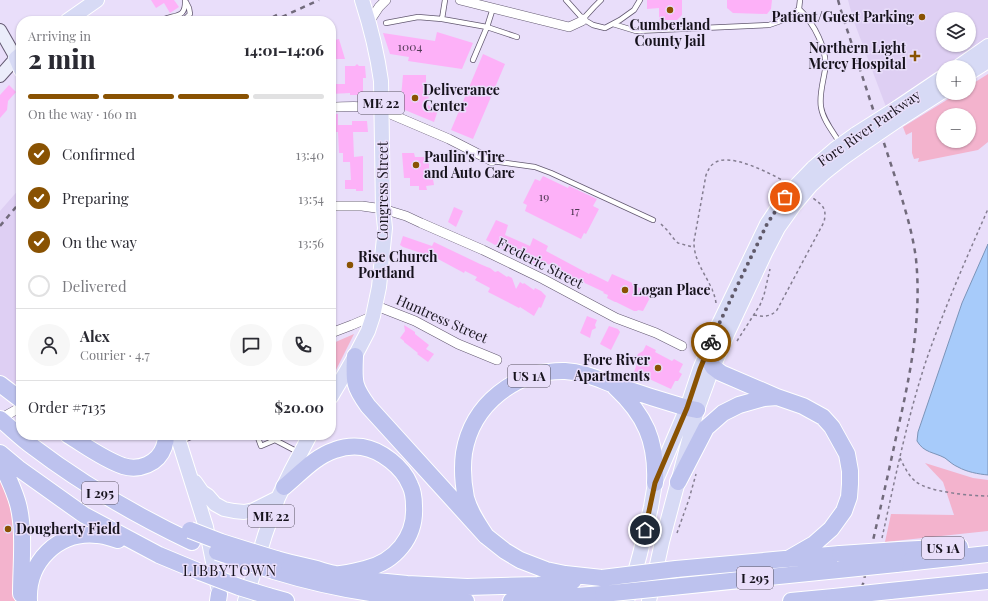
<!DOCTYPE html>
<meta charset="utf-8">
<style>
body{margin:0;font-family:"Playfair Display",serif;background:#f7f7f7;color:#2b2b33;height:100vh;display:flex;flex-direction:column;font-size:15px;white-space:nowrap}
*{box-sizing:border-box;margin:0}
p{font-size:13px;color:#7c7c81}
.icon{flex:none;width:22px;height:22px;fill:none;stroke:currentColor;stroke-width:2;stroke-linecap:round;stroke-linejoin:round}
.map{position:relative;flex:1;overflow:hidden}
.sheet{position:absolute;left:16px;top:16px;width:320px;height:424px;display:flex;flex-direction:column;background:#fff;border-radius:16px;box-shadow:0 1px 3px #0004}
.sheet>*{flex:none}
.fabs{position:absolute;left:936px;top:12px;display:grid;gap:8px}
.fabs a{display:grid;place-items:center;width:40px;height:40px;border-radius:50%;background:#fff;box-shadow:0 1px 3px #0004;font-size:20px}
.pin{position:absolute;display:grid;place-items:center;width:34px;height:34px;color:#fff;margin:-17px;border:2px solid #fff;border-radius:50%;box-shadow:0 1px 4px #0007}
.courier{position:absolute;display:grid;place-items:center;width:40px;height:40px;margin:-20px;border:3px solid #895202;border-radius:50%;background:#fff;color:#222;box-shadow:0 1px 5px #0007}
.overview em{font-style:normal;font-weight:800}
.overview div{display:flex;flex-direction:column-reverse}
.overview{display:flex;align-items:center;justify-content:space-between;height:68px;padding:0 12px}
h1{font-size:26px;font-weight:800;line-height:30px}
.bar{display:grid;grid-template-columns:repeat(4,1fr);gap:6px 4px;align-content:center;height:48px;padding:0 12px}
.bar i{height:5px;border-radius:3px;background:#e1e1e2}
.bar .current{background:#895202}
.bar p{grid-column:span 4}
.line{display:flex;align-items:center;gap:10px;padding:0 12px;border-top:1px solid #e1e1e2}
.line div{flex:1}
.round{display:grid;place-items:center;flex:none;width:42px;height:42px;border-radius:21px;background:#f7f7f7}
ol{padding:0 12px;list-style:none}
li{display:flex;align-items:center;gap:12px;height:44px}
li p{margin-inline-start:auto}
li .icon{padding:4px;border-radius:50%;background:#895202;color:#fff;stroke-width:4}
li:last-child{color:#7c7c81}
li i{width:22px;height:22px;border:2px solid #e1e1e2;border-radius:50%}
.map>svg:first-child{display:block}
.built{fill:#decff3;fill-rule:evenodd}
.green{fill:#f3b3cd;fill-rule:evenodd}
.water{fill:#a7cbfa;stroke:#7c94b8}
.building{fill:#fdb1f8}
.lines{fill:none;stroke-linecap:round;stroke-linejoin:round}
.service-casing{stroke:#635971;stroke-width:6}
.minor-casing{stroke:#635971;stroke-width:10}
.secondary-casing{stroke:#635971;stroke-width:14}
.primary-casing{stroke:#fff;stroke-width:16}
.motorway-casing{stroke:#fff;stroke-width:18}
.path{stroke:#847d90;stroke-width:1.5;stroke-dasharray:3 3;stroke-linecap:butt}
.service{stroke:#fff;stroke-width:4.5}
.minor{stroke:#fff;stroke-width:9}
.secondary{stroke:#ebedfa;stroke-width:12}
.primary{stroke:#d7daf5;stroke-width:14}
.motorway{stroke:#bdc2ee;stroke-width:16}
.rail{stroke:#716a7b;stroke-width:2.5;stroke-dasharray:5 5;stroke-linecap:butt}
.primary-bridge-casing{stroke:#fff;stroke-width:16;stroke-linecap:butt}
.motorway-bridge-casing{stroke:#fff;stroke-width:18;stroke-linecap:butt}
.primary-bridge{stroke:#d7daf5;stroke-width:14}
.motorway-bridge{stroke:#bdc2ee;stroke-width:16}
.done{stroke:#605a6a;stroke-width:4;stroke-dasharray:0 7.2}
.route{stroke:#895202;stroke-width:5}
.poi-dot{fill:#895202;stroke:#e9defa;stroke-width:1.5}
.labels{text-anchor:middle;stroke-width:3;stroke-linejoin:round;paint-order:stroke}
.number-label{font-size:12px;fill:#503a54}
.shield{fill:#e9defa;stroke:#56505f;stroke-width:1}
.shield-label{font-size:13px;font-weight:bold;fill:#17131d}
.poi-label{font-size:14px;font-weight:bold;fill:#17131d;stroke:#e9defa;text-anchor:start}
.street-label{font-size:14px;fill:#17131d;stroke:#e9defa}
.neighbourhood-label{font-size:15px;letter-spacing:1px;fill:#17131d;stroke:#e9defa}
</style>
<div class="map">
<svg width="988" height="601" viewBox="0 0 988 601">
<rect width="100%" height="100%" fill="#e9defa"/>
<path class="built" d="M848 0H988V40L947 67H943V70L886 107 853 19ZM943 19H969V45H943Z
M21 187V385L13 389 0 378V211Z"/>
<path class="green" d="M988 74V142L978 150 918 162 919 158 914 159 912 153V132L906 135 903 127 958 93H969V86ZM943 115H969V141H943Z
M354 334 337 368 331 379V344Z
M925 463 973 478 988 480V531L885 542 891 514 954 515 943 482Z
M0 476 8 493 15 518V601H0Z"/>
<path class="water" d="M988 244V475C978 474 967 472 958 467 953 465 949 461 945 458 934 452 924 453 917 441L918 432 962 303Z"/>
<path class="building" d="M151 0H174L179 7 170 13 164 3 156 8Z
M647 0H682V15L677 20H659V8L647 9Z
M727 0H772L771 9 767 14 733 13 727 8Z
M437 32 473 43 462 69 408 61 409 57 390 54 383 33 435 41Z
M339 39 345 59H331V41Z
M483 54 505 64 473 139 451 130Z
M357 64 359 66H365L366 78H363V95H350V93L331 94V84H345V66H355Z
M403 75H426V90L429 91 428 105 438 110 434 122 400 108Z
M9 85 16 92 8 101 7 110 0 118V95Z
M331 114H338V125H352V121H367L368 132H353L354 157 363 156V191H356V189H345V180H351L350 162H343V153H339L338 132H331Z
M402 153H414L415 157H429V179H433L434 185 426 186 427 190H419V186H410V178H404Z
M543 176 568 188 569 186 597 199 593 206 599 209 586 234 584 233 581 239 525 211 527 205 523 203 535 179 540 181Z
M454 207 463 211 456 227 448 222Z
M496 220 508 225 505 235 530 246 533 238 548 246 546 251 589 274 590 273 608 282 612 274 637 285 638 287 652 294 643 311 638 310 637 311H634L616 302H615L607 298 608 295 603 293 604 292 576 279 542 261 540 266 516 255 515 256 486 240Z
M403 236 432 246 434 242 480 264 487 267 490 268 495 272 498 271 507 277 508 276 512 278 516 289 520 282 523 284 524 283 534 290 535 288 541 291 546 296 541 308 539 307 534 316 520 307 519 308 494 295 488 292 490 288 475 280 477 277 465 271 464 273 438 259 437 262 418 252 403 247 400 245Z
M587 316 597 320 595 325 596 328 592 330 590 338 580 333Z
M404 325 412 330 415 332V334L429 345 426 349 434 354 428 362 417 354 418 353 404 342V341L400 338 405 331Z
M609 326 618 329 620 332 611 350 600 344Z
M646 345 656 350 655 352 672 361 674 359 683 364 679 372 682 374 678 381H675L671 389 634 372 638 361 635 360 638 354 643 351Z"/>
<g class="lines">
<g class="service-casing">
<path id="service" d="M566 0 583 19 593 25 605 28 620 20 634 10 640 0
M493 8 487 27 517 37
M799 9C814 23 828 50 825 70 823 83 819 95 821 107 823 120 833 132 840 143
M442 19 445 0
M583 19 594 7 601 0
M162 20C175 14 186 19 185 0
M180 21 185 19 190 14 189 8 186 2
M386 23 418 17 442 19 487 27 473 60
M613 24 636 31 769 25C781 21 789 18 799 9L800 0
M492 161 535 167 551 173 653 220
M209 435H211
M257 435 261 446 275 440 278 435
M275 440 298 452
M181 441 196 435"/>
</g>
<g class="minor-casing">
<path id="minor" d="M460 0 569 27 582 21 583 19
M369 22 379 7 386 0
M331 107C349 107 372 104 388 113L449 139 492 161
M331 206H362L383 209 406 216 421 223 483 250 543 279 616 318 656 333 682 346
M374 305 415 321 458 344 497 360
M331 333 352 325 373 316
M0 419 21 407"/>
</g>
<g class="secondary-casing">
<path id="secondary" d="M0 30 16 58 0 76"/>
</g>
<g class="primary-casing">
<path id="primary" d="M67 21 97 0
M21 54 16 58 21 70
M958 67 988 46
M969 73 988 61
M897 108 943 77
M901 118 943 91
M813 168 835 149 856 134
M824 173 843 158 860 146
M331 397 347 370 355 356 368 331 373 316 379 287 385 228 383 209 381 81C377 52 371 28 362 0
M177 435 206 527 218 587
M195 482 202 492 208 496 215 504 224 509 234 511 244 512 254 510 278 498
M245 601 265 535 278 498 291 471 310 435
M627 601 640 554 651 507 655 483 687 408 700 369 717 328 767 224 785 197
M649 601 662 542 697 410 709 377 728 332 765 253 778 228 795 204"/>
</g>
<g class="motorway-casing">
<path id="motorway" d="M706 355 713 367 721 373 777 397 803 406 823 417 832 427 847 454 850 471V484L849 497 844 511 831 529 814 544 788 559
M355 356C354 382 353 385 368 406L486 536 505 551 520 560 546 570 565 574 602 578
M0 384 21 400
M615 387C645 415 657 441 655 483
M0 419C11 428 21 438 32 446 82 484 135 515 192 542
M68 435C86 446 103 459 123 466 139 471 158 464 164 447 165 444 166 439 166 435
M0 453 18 468 84 515 159 555 200 572
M0 461C7 475 14 489 18 504 25 530 21 566 21 594
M678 482 706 428 723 413 739 405 764 398 777 397
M486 536C478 524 470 512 466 498 463 483 462 468 464 453 472 404 516 370 565 371 583 372 598 379 615 385 638 393 663 401 687 408L697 410
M899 550 960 547
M276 559C290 563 304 566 317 569 323 571 329 573 335 574 343 575 357 571 365 569 395 562 416 537 414 506 414 499 413 491 410 485 403 467 381 450 362 447 354 446 343 447 335 450 314 457 300 474 284 487
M896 564 988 554
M676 569 840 554
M274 571C336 590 401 600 466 601
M347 576 376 581 407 584 467 587 538 585 573 581
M672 587 838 570
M890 591 988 581
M268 596 286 601
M29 601C27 562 58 531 97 535 104 535 111 538 118 540
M218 601 219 594
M511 601 603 594
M791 601 834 597"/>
</g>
<path class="path" d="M661 224 667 230 674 239 678 243 693 247
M716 303C713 281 693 265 694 241L706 175C708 171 709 167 713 164 728 151 769 173 784 181
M754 315C763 317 771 317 777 310L824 222C827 208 823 206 813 198
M737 341 760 305 764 295 770 269
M900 458C904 466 908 475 915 481 927 492 972 496 988 496
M677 533 689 499 696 474
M882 538C895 479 907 419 926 361 944 309 966 259 988 209"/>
<use href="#service" class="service"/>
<use href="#minor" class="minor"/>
<use href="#secondary" class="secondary"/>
<use href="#primary" class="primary"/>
<use href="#motorway" class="motorway"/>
<path class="rail" d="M838 0 842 14 899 189C906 212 913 235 916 259 922 318 910 376 897 433 885 489 872 545 859 601
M264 21 277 15
M273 21 319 0
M0 226 21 201"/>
<g class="primary-bridge-casing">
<path id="primary-bridge" d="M856 134 897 108
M860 146 901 118
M785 197 813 168
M795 204 811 185 824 173"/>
</g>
<g class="motorway-bridge-casing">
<path id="motorway-bridge" d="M190 530 221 542 276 559
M217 552 274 571
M840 554 899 550
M838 570 896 564
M200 572 239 587 268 596
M602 578 676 569
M603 594 672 587
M834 597 890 591"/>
</g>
<use href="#primary-bridge" class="primary-bridge"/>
<use href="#motorway-bridge" class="motorway-bridge"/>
</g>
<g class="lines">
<path class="done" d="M711 342 717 328 767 224 785 197"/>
<path class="route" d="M645 530 655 483 687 408 700 369 711 342"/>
</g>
<g class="poi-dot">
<circle cx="670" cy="10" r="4"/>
<circle cx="922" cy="17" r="4"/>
<path d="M913 50h4v4h4v4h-4v4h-4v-4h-4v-4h4z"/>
<circle cx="415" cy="98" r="4"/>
<circle cx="416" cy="165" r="4"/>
<circle cx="350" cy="265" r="4"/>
<circle cx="625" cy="290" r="4"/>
<circle cx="658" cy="368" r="4"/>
<circle cx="8" cy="529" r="4"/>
</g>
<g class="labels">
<g class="number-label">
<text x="410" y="51">1004</text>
<text x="544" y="201">19</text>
<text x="575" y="215">17</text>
</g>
<g class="shield">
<rect x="358" y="92" width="46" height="22" rx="3"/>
<rect x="508" y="365" width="42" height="22" rx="3"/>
<rect x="82" y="482" width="36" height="22" rx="3"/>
<rect x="248" y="505" width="46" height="22" rx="3"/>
<rect x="922" y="537" width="42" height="22" rx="3"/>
<rect x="737" y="567" width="36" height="22" rx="3"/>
</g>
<g class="shield-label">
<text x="381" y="108">ME 22</text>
<text x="529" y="381">US 1A</text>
<text x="100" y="498">I 295</text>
<text x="271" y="521">ME 22</text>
<text x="943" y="553">US 1A</text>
<text x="755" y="583">I 295</text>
</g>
<g class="poi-label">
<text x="914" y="22" text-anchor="end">Patient/Guest Parking</text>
<text x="670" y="30" text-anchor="middle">Cumberland<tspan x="670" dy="16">County Jail</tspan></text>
<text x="906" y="53" text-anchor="end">Northern Light<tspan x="906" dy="16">Mercy Hospital</tspan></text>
<text x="423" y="95">Deliverance<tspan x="423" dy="16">Center</tspan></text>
<text x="424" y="162">Paulin's Tire<tspan x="424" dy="16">and Auto Care</tspan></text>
<text x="358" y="262">Rise Church<tspan x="358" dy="16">Portland</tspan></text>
<text x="633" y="295">Logan Place</text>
<text x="650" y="365" text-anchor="end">Fore River<tspan x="650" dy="16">Apartments</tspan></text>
<text x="16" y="534">Dougherty Field</text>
</g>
<g class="street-label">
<text transform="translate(869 128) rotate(-35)" y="5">Fore River Parkway</text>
<text transform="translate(383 191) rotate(-90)" y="5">Congress Street</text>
<text transform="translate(540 263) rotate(27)" y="5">Frederic Street</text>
<text transform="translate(442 319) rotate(24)" y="5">Huntress Street</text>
</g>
<g class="neighbourhood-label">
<text x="230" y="576">LIBBYTOWN</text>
</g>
</g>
</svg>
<div class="fabs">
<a><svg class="icon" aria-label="layers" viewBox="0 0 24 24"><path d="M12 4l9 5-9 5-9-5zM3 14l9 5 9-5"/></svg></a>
<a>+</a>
<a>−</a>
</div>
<div class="pin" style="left:785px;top:197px;background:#ea580c"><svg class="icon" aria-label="bag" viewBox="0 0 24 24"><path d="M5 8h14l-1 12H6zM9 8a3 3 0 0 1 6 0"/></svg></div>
<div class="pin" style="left:645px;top:530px;background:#1f2937"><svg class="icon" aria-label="home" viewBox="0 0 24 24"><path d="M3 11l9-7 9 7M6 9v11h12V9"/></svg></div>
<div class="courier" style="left:711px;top:342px"><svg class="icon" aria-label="bike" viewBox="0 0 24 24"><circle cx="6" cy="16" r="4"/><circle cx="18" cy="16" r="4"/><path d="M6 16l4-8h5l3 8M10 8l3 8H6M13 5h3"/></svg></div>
<section class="sheet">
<div class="overview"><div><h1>2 min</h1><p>Arriving in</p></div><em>14:01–14:06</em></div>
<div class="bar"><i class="current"></i><i class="current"></i><i class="current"></i><i></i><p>On the way · 160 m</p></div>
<ol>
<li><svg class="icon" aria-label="check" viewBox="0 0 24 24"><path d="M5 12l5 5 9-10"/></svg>Confirmed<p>13:40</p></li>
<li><svg class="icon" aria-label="check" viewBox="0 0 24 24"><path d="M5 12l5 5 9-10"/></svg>Preparing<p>13:54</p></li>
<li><svg class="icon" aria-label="check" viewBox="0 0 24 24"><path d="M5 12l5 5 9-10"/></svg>On the way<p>13:56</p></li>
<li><i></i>Delivered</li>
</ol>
<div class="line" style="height:72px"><a class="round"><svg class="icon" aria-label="person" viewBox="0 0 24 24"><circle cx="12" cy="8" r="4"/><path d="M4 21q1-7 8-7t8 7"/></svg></a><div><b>Alex</b><p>Courier · 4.7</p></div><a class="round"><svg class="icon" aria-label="chat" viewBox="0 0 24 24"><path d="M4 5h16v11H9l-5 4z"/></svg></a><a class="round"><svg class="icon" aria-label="phone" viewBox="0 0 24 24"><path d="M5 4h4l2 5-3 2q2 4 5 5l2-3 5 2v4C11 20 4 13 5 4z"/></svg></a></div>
<div class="line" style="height:52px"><div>Order #7135</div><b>$20.00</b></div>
</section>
</div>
